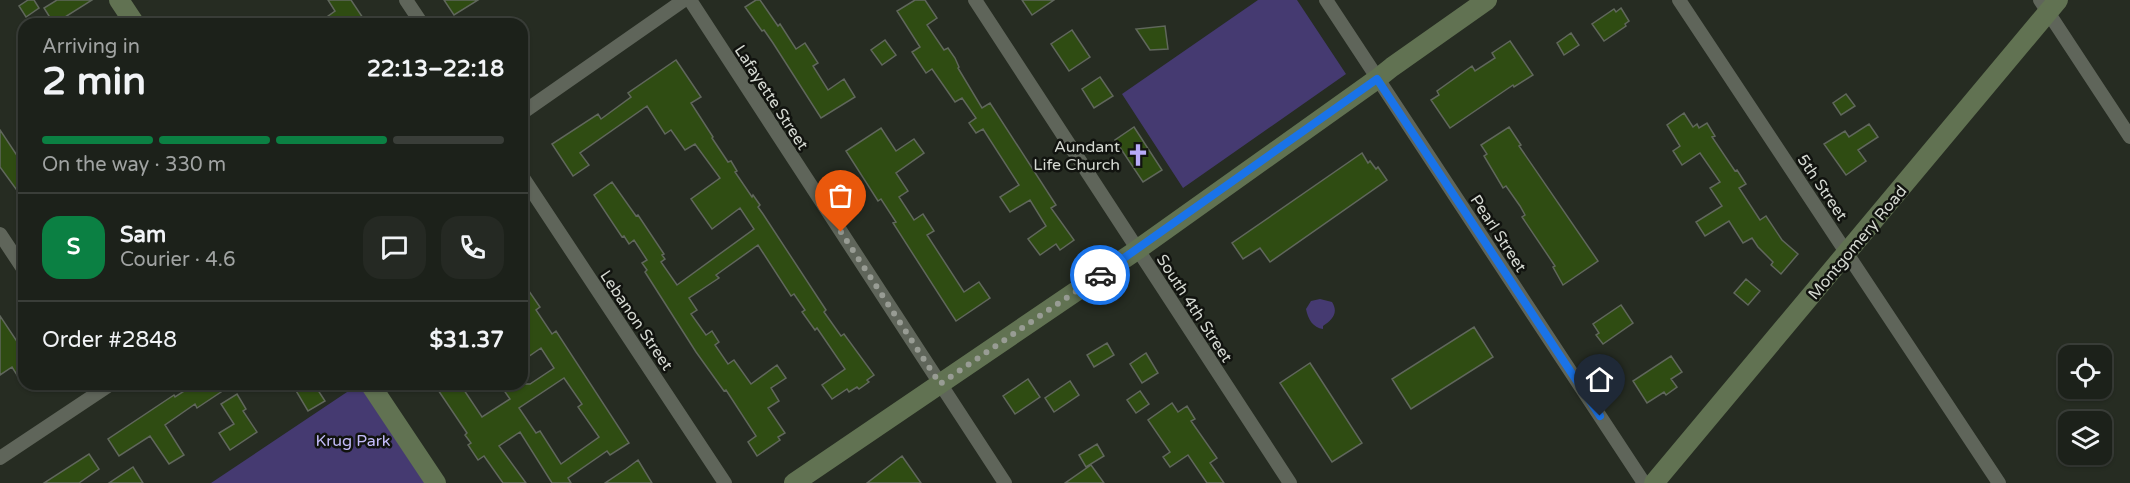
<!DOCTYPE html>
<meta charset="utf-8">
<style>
body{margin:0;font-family:"Varela Round",sans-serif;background:#252923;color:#f1f3f6;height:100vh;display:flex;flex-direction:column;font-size:22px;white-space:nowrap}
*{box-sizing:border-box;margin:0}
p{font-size:20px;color:#a0a3a2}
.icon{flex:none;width:33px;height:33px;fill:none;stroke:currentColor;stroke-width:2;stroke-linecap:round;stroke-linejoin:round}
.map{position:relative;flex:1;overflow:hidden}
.drawer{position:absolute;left:18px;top:18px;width:510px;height:372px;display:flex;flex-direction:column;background:#1c211a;border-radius:18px;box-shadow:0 2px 4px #0004,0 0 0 2px #3a3e39}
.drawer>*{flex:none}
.tools{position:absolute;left:2058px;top:345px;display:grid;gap:12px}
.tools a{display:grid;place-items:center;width:54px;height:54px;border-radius:12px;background:#1c211a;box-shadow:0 2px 4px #0004,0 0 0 2px #3a3e39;font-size:30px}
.pin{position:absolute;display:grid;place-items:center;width:51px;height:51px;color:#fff;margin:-62px -26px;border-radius:50% 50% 50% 0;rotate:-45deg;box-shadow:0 0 6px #0007}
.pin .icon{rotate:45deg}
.courier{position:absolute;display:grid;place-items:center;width:60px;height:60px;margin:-30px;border:4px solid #1a73e8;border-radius:50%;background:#fff;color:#222;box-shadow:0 2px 8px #0007}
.headline em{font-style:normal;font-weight:700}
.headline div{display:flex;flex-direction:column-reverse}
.headline{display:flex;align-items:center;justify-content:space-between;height:102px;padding:0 24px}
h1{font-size:39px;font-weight:700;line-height:45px}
.bar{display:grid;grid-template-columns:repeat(4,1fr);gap:9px 6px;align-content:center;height:72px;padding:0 24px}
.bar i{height:8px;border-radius:4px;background:#3a3e39}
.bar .on{background:#0b8043}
.bar p{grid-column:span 4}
.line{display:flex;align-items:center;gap:15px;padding:0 24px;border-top:2px solid #3a3e39}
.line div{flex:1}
.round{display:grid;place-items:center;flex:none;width:63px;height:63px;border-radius:18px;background:#252923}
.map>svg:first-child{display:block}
.green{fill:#453a71}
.building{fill:#2f4c12;stroke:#60675c;stroke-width:1.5;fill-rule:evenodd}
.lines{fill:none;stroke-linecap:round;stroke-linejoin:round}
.street{stroke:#5f655a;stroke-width:14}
.secondary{stroke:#617252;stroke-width:20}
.done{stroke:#989c94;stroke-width:6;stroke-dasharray:0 10.8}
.route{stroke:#1a73e8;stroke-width:8}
.labels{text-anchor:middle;stroke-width:5;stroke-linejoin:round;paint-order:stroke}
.street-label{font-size:16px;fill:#d5d9d2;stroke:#11130f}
.poi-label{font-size:16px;fill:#d5d9d2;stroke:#11130f;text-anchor:end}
.park-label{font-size:16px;fill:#c4bcf9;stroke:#11130f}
</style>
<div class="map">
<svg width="2130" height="483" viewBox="0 0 2130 483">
<rect width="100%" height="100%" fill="#262c22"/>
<path class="green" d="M1258 0H1297L1346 74 1183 188 1122 94Z
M1320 299 1332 302C1339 313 1332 320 1323 326V329C1313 328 1308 319 1306 309L1311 301Z
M359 384H369L433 483H211Z"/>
<path class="building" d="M28 0H34L39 8 26 17 19 6Z
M57 0H92L54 24 44 8Z
M328 0H351L367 24H317L335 11Z
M444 0H478L454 15Z
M756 0H760L778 26 780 24 796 49 805 43 818 63 813 66 828 90 844 79 855 97 821 118 773 43 764 30 762 31 757 24 745 7Z
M915 0H925L937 18 927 25 944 50 948 48 955 58 959 67 958 68 982 108 990 103 1056 205 1051 208 1074 240 1060 250 1056 244 1040 255 1028 239 1046 226 1030 200 1010 212 1000 197 1019 185 983 129 976 133 969 123 976 118 962 98 955 102 932 69 926 73 912 52 920 47 897 11Z
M1022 0H1054L1032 15Z
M1621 8 1629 21 1625 24 1626 26 1604 41 1592 24 1614 9 1616 12Z
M1165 26 1168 49 1150 50 1136 29Z
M1072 30 1090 57 1069 71 1051 44Z
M1571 33 1579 45 1564 55 1557 43Z
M885 40 896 55 882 65 871 50Z
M1510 41 1533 75 1514 87 1513 85 1450 128 1431 100 1439 95 1437 91 1472 66 1475 71 1495 58 1492 53Z
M676 60 701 97 691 103 713 137 712 138 728 162 731 161 737 171 735 172 752 197 753 195 760 205 758 207 763 214 826 310 824 312 841 336 844 334 874 375 867 380 869 382 859 389 857 387 849 392 847 389 832 399 822 385 845 369 817 328 815 330 802 312 805 310 794 294 791 296 758 245 716 275 719 278 689 298 697 310 691 314 706 335 712 331 719 342 715 345 728 364 734 360 751 384 777 365 786 378 771 388 779 401 768 408 785 433 778 437 780 440 757 456 748 442 756 436 726 390 724 391 696 352 645 272 647 270 642 263 647 260 634 240 629 244 624 236 622 237 594 195 612 182 636 216 638 215 664 254 662 255 665 259 661 262 677 285 754 229 740 208 712 229 691 199 720 178 695 144 685 150 671 130 665 134 647 106 580 153 589 165 573 176 552 144 598 114 601 119 631 97 628 93Z
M1100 77 1113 96 1094 108 1082 89Z
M1846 94 1855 106 1841 115 1833 103Z
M1684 113 1693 127 1697 124 1699 128 1707 123 1715 136 1712 137 1735 171 1737 170 1746 184 1739 188 1760 220 1766 216 1782 240 1798 254 1781 274 1771 265 1773 262 1758 247 1752 238 1743 243 1729 221 1705 236 1696 222 1722 206 1710 188 1720 182 1700 153 1682 165 1673 151 1680 146 1667 125Z
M1869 124 1878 137 1858 150 1866 161 1846 175 1824 144 1845 131 1849 137Z
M1134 127 1162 170 1143 182 1115 140Z
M1509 127 1521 145 1519 146 1598 261 1563 285 1553 267 1555 266 1522 217 1525 215 1520 206 1506 186 1503 188 1484 156 1487 154 1481 145Z
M881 128 896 151 914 139 924 153 896 173 908 191 899 197 914 220 923 214 934 231 927 235 964 292 979 282 990 298 956 321 893 223 896 222 881 199 878 201 846 151Z
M0 130 24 166V200L0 167Z
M1362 153 1368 163 1370 161 1376 169 1378 167 1387 180 1270 262 1260 248 1243 259 1232 243Z
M1746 279 1760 291 1748 305 1734 293Z
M522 281 540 307 536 310 552 334 556 331 629 443 610 455 607 451 568 478 571 483H552L520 432 499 446 526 483H503L484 456 478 460 468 445 471 443 465 435 467 433 434 384H460L482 417 510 399 503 389 511 384H530L554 368 541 348 522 361ZM564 378 582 404 578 407 599 437 561 464 540 431 536 433 519 408Z
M1621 305 1633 323 1603 344 1596 335 1599 333 1593 324Z
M0 316 24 352V386L12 367 0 375Z
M1474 327 1493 357 1411 409 1392 379Z
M1107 343 1114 355 1094 367 1087 355Z
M1146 353 1158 373 1142 383 1130 364Z
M1671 356 1682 372 1671 379 1677 387 1666 395 1664 392 1647 403 1633 381Z
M1310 363 1362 443 1332 462 1280 383Z
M1028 379 1040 397 1015 414 1003 396Z
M1070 381 1079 395 1054 412 1045 398Z
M195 384H233L197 408 195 404 165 425 184 455 169 464 150 436 119 456 108 439 174 395 175 397Z
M292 384H314L325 401 308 411Z
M1140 391 1149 404 1136 413 1127 400Z
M237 394 246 409 243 411 257 432 230 450 219 433 234 424 221 404Z
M1172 403 1178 412 1187 406 1195 419 1191 421 1217 458 1210 463 1224 483H1207L1188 455 1170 467 1163 457 1170 452 1148 420Z
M1097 444 1104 456 1086 467 1079 455Z
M89 454 99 469 79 483H44Z
M902 456 921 483H867Z
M638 460 652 483H605L626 469Z
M1091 465 1104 483H1065Z
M133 467 143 483H109Z"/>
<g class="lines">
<path class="street" d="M406 0 422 24
M690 0 1005 483
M975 0 1290 483
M1326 0 1644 483
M1679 0 1999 483
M2040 0 2130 137
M522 113 684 0
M522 176 725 483
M0 234 24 270
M0 458 111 384"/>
<path class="secondary" d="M119 0 135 24
M370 384 436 483
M794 483 1137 250 1377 79 1392 67 1487 0
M1654 483 2058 0"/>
</g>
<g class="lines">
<path class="done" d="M841 232 940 384 1100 275"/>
<path class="route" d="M1100 275 1377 79 1600 416"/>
</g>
<defs>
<g id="church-bare" transform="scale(1.8)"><path d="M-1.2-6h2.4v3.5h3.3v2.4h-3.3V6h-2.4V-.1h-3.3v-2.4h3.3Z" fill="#b7abf8" stroke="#11130f" stroke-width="2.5" paint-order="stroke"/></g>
</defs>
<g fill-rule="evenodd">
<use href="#church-bare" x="1138" y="155"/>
</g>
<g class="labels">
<g class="street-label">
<text transform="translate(772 97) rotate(57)" y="6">Lafayette Street</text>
<text transform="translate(1823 187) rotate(56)" y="6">5th Street</text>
<text transform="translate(1499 233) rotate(57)" y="6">Pearl Street</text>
<text transform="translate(1857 242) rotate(-50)" y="6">Montgomery Road</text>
<text transform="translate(1195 308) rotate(57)" y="6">South 4th Street</text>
<text transform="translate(637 320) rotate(56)" y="6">Lebanon Street</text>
</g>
<g class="poi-label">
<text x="1120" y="152">Aundant<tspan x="1120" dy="18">Life Church</tspan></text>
</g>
<g class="park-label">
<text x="353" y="446">Krug Park</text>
</g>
</g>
</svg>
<div class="tools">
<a><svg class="icon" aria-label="locate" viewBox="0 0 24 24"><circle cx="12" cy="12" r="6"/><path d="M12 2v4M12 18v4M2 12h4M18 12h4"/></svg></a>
<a><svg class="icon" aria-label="layers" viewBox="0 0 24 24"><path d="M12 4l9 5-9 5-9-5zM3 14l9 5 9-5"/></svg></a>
</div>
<div class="pin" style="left:841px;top:232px;background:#ea580c"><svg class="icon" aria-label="bag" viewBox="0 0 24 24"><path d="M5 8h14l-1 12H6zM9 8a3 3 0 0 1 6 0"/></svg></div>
<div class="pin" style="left:1600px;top:416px;background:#1f2937"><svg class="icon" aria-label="home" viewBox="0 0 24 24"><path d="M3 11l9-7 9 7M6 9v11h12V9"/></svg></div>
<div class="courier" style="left:1100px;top:275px"><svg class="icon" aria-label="car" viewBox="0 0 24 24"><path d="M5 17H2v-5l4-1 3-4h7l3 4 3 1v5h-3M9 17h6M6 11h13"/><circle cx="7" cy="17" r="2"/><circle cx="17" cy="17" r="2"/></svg></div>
<section class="drawer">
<div class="headline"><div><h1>2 min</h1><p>Arriving in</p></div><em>22:13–22:18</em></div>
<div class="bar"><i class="on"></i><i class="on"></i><i class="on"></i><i></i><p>On the way · 330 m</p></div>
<div class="line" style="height:108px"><b class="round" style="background:#0b8043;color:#fff">S</b><div><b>Sam</b><p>Courier · 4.6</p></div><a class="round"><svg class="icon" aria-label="chat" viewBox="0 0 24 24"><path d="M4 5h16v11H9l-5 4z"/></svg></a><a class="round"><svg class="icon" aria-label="phone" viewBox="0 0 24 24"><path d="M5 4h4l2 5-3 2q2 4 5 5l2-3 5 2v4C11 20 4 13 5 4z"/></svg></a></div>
<div class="line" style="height:78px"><div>Order #2848</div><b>$31.37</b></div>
</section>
</div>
